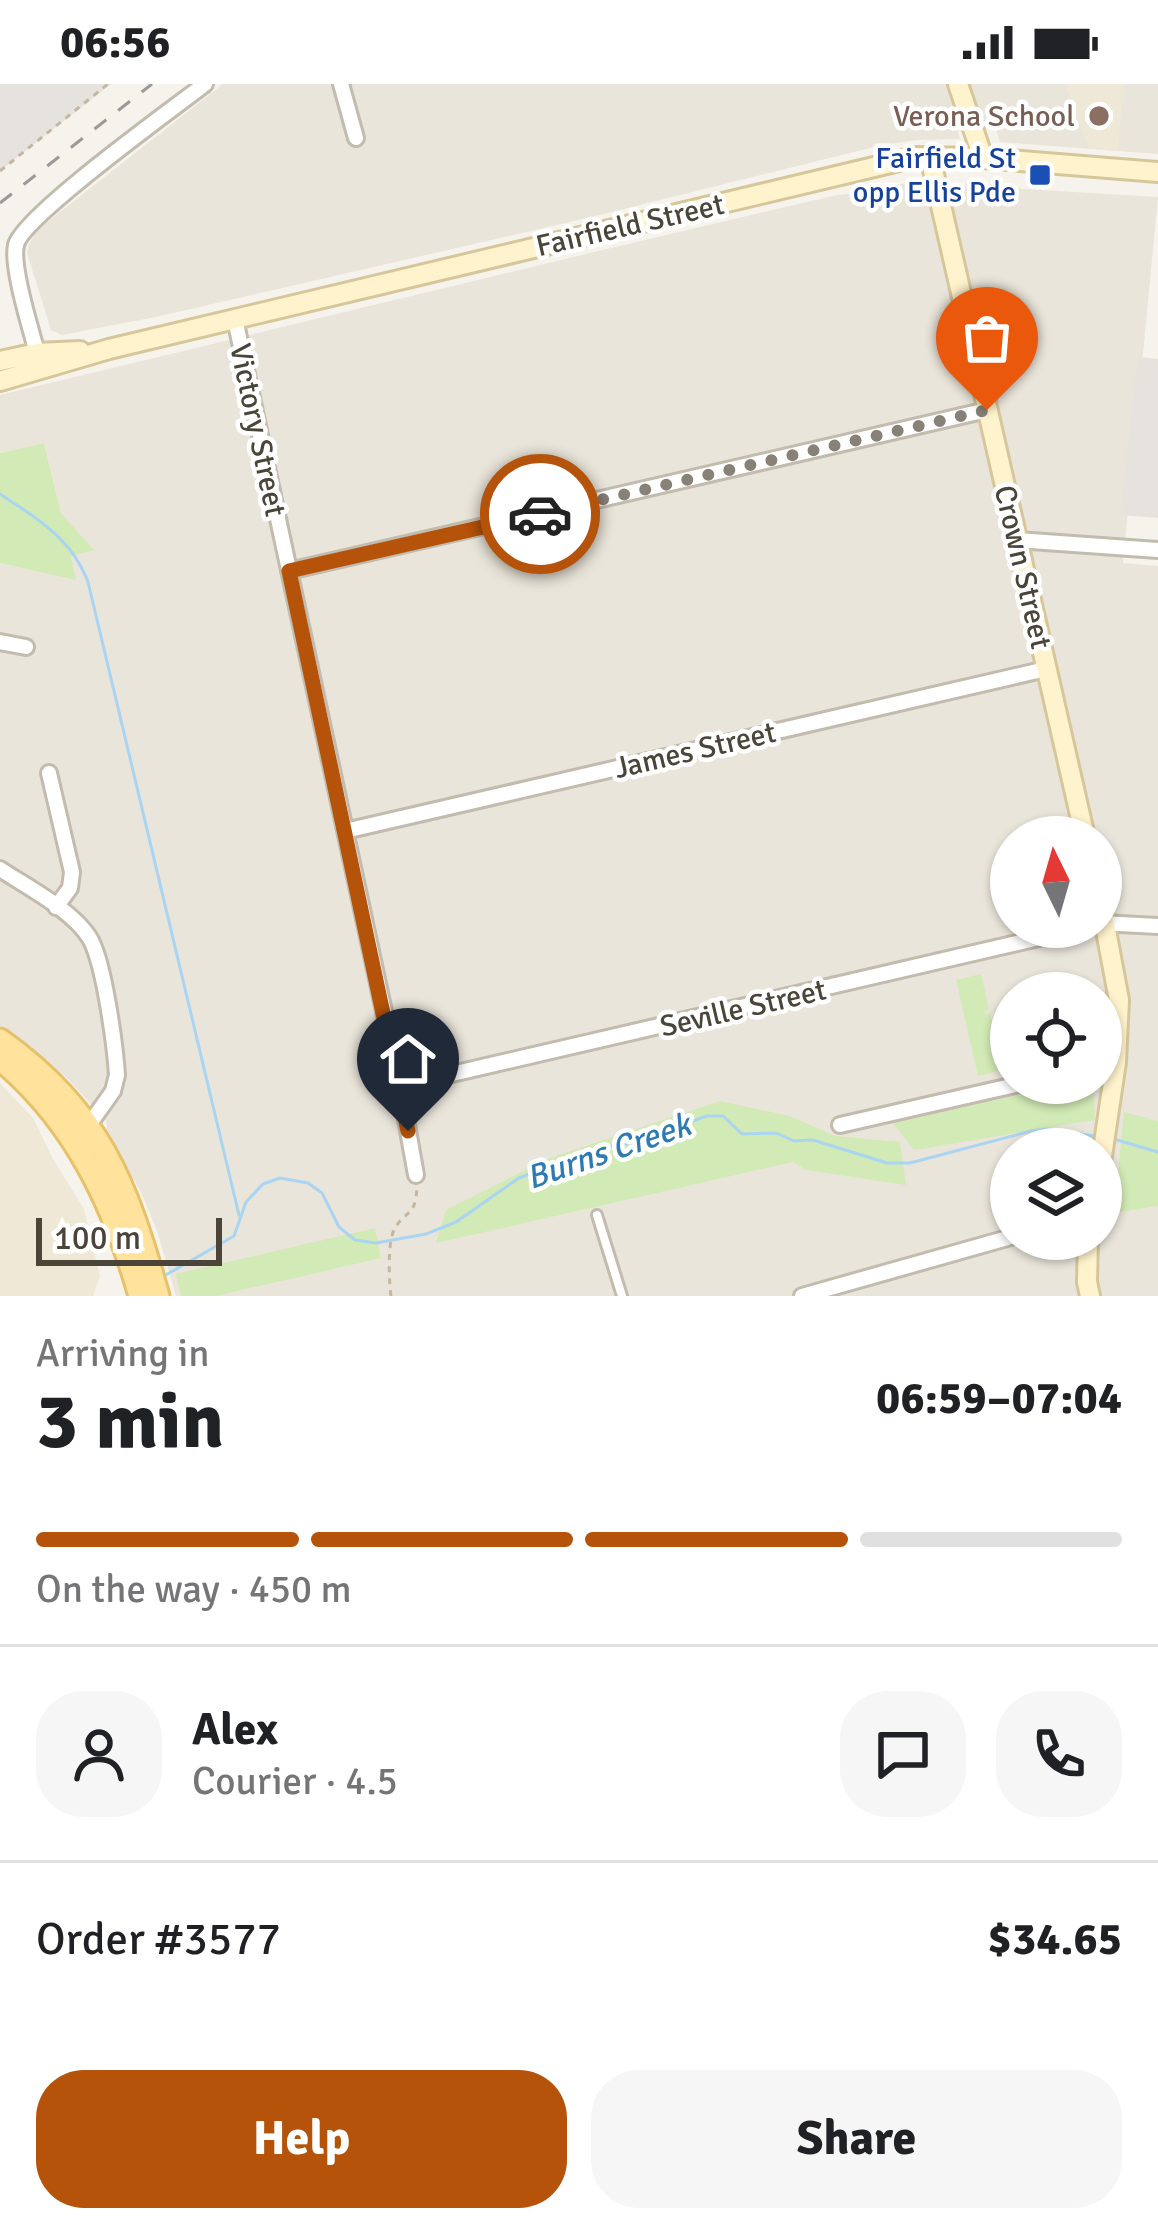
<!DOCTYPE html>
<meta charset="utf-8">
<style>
body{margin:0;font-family:Signika,sans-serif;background:#f6f6f6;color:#202124;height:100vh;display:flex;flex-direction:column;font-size:45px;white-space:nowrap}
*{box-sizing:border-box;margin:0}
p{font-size:39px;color:#757577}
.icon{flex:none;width:66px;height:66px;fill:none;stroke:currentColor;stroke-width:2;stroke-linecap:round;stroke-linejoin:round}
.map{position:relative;height:1212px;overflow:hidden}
.side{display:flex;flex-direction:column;background:#fff;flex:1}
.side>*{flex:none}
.needle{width:78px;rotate:355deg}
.controls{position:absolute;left:990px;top:732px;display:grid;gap:24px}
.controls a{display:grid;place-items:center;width:132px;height:132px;border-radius:50%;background:#fff;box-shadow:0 3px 9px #0004;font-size:60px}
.scale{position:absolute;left:36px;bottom:30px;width:186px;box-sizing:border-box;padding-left:12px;border:6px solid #4b4439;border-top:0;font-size:33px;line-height:42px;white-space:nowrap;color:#4b4439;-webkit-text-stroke:9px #fff;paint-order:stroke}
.pin{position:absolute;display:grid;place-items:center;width:102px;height:102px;color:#fff;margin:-123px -51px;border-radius:50% 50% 50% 0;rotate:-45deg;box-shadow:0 0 12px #0007}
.pin .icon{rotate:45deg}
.courier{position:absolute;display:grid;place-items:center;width:120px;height:120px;margin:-60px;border:9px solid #b45309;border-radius:50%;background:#fff;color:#222;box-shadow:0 3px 15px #0007}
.summary em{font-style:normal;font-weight:700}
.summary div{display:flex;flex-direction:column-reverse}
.summary{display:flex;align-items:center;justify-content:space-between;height:204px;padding:0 36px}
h1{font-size:78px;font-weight:700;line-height:90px}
.bar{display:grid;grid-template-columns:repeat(4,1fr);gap:18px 12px;align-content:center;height:144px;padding:0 36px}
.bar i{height:15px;border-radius:9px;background:#e0e0e0}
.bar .on{background:#b45309}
.bar p{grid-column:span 4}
.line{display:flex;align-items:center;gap:30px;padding:0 36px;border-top:3px solid #e0e0e0}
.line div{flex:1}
.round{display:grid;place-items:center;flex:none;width:126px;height:126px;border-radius:48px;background:#f6f6f6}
.primary-button{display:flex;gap:24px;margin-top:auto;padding:24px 36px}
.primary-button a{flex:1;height:138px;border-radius:48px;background:#b45309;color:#fff;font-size:48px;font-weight:700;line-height:138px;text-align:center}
.primary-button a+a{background:#f6f6f6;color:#202124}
.status{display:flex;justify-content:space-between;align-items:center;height:84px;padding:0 60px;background:#fff;direction:ltr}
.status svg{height:33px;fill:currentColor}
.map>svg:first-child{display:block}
.residential{fill:#eae5da;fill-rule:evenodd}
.industrial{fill:#e6e2dd}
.education{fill:#efe8d6}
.green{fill:#d2eab5}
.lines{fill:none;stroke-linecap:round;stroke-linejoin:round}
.stream{stroke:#a9d4f2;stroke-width:3}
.lane-casing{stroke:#c2bbae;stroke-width:14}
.street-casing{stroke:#c2bbae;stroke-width:20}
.secondary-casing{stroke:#d6c79b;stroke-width:24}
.primary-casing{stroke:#e6c16a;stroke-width:27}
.path{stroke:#c4b79f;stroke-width:3;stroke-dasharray:6 6;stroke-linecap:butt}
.lane{stroke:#fff;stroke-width:8}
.street{stroke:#fff;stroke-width:14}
.secondary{stroke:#fff3cd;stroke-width:18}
.primary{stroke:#ffe39c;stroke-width:21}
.rail{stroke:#9a9a9a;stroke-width:3;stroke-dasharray:15 15;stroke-linecap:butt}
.done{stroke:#878178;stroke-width:12;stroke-dasharray:0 21.6}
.route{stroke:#b45309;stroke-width:15}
.education-dot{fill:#8d6e63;stroke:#fff;stroke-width:4.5}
.transit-dot{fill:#1a4fb4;stroke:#fff;stroke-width:4.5}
.labels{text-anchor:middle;stroke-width:9;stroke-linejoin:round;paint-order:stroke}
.education-label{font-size:30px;fill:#785e54;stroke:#fff;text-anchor:end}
.transit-label{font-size:30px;fill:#164399;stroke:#fff;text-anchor:end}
.street-label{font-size:30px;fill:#4b4439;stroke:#fff}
.water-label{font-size:33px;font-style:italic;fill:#2e7ab2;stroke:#fff}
</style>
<div class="status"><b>06:56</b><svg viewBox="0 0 49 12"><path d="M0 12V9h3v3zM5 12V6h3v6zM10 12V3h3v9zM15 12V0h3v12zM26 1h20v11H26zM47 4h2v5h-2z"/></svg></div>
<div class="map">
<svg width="1158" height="1212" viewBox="0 0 1158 1212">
<rect width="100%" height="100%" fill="#f6f3ec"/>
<path class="residential" d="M223 0H1158V70L1000 58 993 36 957 42 960 55 917 56 882 61 600 131 156 233 62 251 51 246 27 169 29 160 37 146Z
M911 98 1158 113 1123 479 1158 482V1212H176L157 1147 140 1106 108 1052 106 1037 69 996 38 969 0 942V479L75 495 71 472 93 465 61 429 44 359 0 369V311L615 163 837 111 862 109ZM1011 753H1101V843H1011ZM1011 909H1101V999H1011ZM1011 1065H1101V1155H1011Z"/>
<path class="industrial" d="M0 0H111L0 87Z
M1138 273 1158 275V434L1120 431Z"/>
<path class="education" d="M1065 0H1123L1118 66 1089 64Z
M0 999 33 1034 53 1075 84 1125 100 1192 93 1212H0Z"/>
<path class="green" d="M44 359 61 429 94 466 71 472 76 496 0 479V369Z
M981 890 989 925 985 927 986 930 990 929 1003 986 978 992 956 896Z
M1073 999H1093L1095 1036 914 1066 893 1039Z
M720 1017 790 1032 835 1052 900 1058 906 1101 806 1086 793 1078 436 1159 446 1126 547 1075Z
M1124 1028 1158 1037V1122L1114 1129Z
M375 1144 381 1174 216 1212H181L176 1190Z"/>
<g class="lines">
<path class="stream" d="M0 410C37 434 72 455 88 498L239 1131
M1114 1055 1158 1068
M164 1192 234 1152 246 1118 263 1100 280 1094 308 1099 322 1109 339 1143 355 1156 376 1159 426 1150 456 1138 519 1094 577 1071 601 1064 627 1060 707 1032H723L742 1050 776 1049 794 1057 813 1056 887 1079H910L1031 1047 1049 1045 1099 1053"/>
<g class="lane-casing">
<path id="lane" d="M597 1131 622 1212"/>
</g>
<g class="street-casing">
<path id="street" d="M341 0 356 54
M235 235 400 1002 416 1091
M37 269C31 245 11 183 16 161 22 133 174 24 205 0
M1017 456 1158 466
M289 487 987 326
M0 558 26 563
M49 689 72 788 70 804 56 823
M345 747 1046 585
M0 785C27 803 72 826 89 853 104 876 115 962 117 991L113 1007 86 1045
M1101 839 1158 842
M400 1002 1086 843
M840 1041 1024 999
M802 1212 1011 1153"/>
</g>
<g class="secondary-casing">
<path id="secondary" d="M958 0 983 74
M930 73 1085 753
M0 277 37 269 80 267
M0 297 109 265 916 73 983 74 1158 88
M1101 820 1119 916 1116 978 1101 1079
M1088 1155 1087 1198 1090 1212"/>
</g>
<g class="primary-casing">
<path id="primary" d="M0 956C100 1028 126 1098 158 1212
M0 975C75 1037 114 1121 140 1212"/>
</g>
<path class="path" d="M0 87 108 0
M391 1212C389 1197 387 1157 395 1144 407 1124 415 1135 417 1103"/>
<use href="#lane" class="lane"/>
<use href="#street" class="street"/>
<use href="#secondary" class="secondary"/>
<use href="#primary" class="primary"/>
<path class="rail" d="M0 119 152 0"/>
</g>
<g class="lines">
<path class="done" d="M540 430 987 326"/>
<path class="route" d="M408 1047 289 487 540 430"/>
</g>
<circle class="education-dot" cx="1099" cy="32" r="12"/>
<rect class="transit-dot" x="1028" y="79" width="24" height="24" rx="6"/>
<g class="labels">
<g class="education-label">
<text x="1075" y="42">Verona School</text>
</g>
<g class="transit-label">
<text x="1016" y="84">Fairfield St<tspan x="1016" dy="34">opp Ellis Pde</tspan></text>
</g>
<g class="street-label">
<text transform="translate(630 141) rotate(-13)" y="10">Fairfield Street</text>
<text transform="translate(258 346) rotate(78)" y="10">Victory Street</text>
<text transform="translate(1023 483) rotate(77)" y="10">Crown Street</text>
<text transform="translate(695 666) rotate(-13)" y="10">James Street</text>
<text transform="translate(743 924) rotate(-13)" y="10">Seville Street</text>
</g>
<g class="water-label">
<text transform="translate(608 1066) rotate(-19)" y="12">Burns Creek</text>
</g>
</g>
</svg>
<div class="controls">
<a><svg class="needle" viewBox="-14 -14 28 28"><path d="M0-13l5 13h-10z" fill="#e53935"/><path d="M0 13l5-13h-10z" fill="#757577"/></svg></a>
<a><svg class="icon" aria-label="locate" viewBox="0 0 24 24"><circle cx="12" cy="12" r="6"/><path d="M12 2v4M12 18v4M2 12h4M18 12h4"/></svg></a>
<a><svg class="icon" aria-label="layers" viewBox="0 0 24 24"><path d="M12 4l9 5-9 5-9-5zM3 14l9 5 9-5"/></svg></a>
</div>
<div class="scale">100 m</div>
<div class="pin" style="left:987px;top:326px;background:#ea580c"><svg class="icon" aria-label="bag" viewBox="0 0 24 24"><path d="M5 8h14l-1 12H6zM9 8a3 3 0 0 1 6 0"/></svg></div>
<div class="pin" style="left:408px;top:1047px;background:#1f2937"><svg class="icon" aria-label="home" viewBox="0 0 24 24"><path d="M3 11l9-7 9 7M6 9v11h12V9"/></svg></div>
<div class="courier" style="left:540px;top:430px"><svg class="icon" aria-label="car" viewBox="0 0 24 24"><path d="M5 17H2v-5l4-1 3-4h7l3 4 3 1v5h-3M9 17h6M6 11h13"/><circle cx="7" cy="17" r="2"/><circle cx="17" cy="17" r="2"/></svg></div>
</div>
<section class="side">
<div class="summary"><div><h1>3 min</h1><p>Arriving in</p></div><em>06:59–07:04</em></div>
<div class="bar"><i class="on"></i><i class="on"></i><i class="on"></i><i></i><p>On the way · 450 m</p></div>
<div class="line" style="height:216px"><a class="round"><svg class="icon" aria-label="person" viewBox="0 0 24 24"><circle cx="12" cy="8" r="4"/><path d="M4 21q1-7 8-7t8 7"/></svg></a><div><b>Alex</b><p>Courier · 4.5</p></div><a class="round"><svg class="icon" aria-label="chat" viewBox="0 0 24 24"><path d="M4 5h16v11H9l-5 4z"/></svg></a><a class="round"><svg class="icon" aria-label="phone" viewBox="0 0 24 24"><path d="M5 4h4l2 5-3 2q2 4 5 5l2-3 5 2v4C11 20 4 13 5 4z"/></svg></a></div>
<div class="line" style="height:156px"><div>Order #3577</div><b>$34.65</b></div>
<div class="primary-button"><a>Help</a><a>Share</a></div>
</section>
